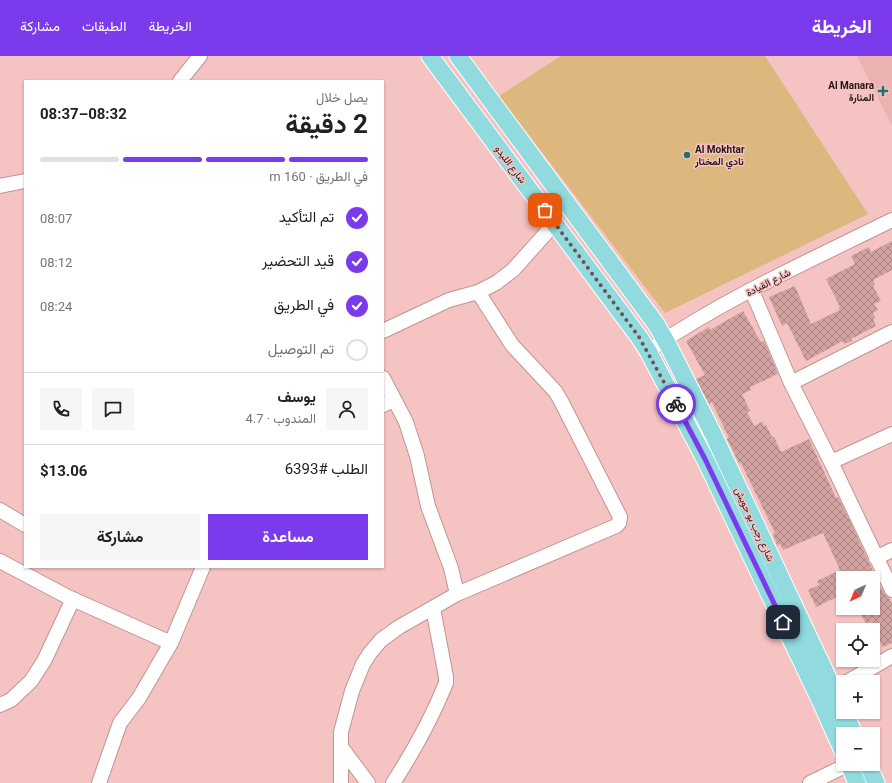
<!DOCTYPE html>
<html lang="ar">
<meta charset="utf-8">
<style>
body{margin:0;font-family:Roboto,Vazirmatn,sans-serif;background:#f6f6f6;color:#202124;direction:rtl;height:100vh;display:flex;flex-direction:column;font-size:15px;white-space:nowrap}
*{box-sizing:border-box;margin:0}
p{font-size:13px;color:#757577}
.icon{flex:none;width:22px;height:22px;fill:none;stroke:currentColor;stroke-width:2;stroke-linecap:round;stroke-linejoin:round}
.map{position:relative;flex:1;overflow:hidden;direction:ltr}
.details{position:absolute;left:24px;top:24px;width:360px;height:488px;display:flex;flex-direction:column;background:#fff;border-radius:0px;box-shadow:0 1px 3px #0004;direction:rtl}
.details>*{flex:none}
.needle{width:26px;rotate:224deg}
.tools{position:absolute;left:836px;top:515px;display:grid;gap:8px}
.tools a{display:grid;place-items:center;width:44px;height:44px;border-radius:0px;background:#fff;box-shadow:0 1px 3px #0004;font-size:20px}
.pin{position:absolute;display:grid;place-items:center;width:34px;height:34px;color:#fff;margin:-17px;border-radius:8px;box-shadow:0 2px 6px #0006}
.courier{position:absolute;display:grid;place-items:center;width:40px;height:40px;margin:-20px;border:3px solid #7c3aed;border-radius:50%;background:#fff;color:#222;box-shadow:0 1px 5px #0007}
.headline em{font-style:normal;font-weight:700}
.headline div{display:flex;flex-direction:column-reverse}
.headline{display:flex;align-items:center;justify-content:space-between;height:68px;padding:0 16px}
h1{font-size:26px;font-weight:700;line-height:30px}
.bar{display:grid;grid-template-columns:repeat(4,1fr);gap:6px 4px;align-content:center;height:48px;padding:0 16px}
.bar i{height:5px;border-radius:3px;background:#e0e0e0}
.bar .active{background:#7c3aed}
.bar p{grid-column:span 4}
.line{display:flex;align-items:center;gap:10px;padding:0 16px;border-top:1px solid #e0e0e0}
.line div{flex:1}
.round{display:grid;place-items:center;flex:none;width:42px;height:42px;border-radius:0px;background:#f6f6f6}
ol{padding:0 16px;list-style:none}
li{display:flex;align-items:center;gap:12px;height:44px}
li p{margin-inline-start:auto}
li .icon{padding:4px;border-radius:50%;background:#7c3aed;color:#fff;stroke-width:4}
li:last-child{color:#757577}
li i{width:22px;height:22px;border:2px solid #e0e0e0;border-radius:50%}
.action{display:flex;gap:8px;margin-top:auto;padding:8px 16px}
.action a{flex:1;height:46px;border-radius:0px;background:#7c3aed;color:#fff;font-size:16px;font-weight:700;line-height:46px;text-align:center}
.action a+a{background:#f6f6f6;color:#202124}
header{display:flex;align-items:center;gap:24px;box-sizing:border-box;height:56px;padding:0 20px;background:#7c3aed;color:#fff}
header strong{font-size:19px}
nav{display:flex;gap:22px;margin-inline-start:auto;font-size:14px}
.map>svg:first-child{display:block}
.built{fill:#ebb2b2}
.pitch{fill:#dcb87e}
.building{fill:url(#building-cross-hatch)}
.lines{fill:none;stroke-linecap:round;stroke-linejoin:round}
.minor-casing{stroke:#c29393;stroke-width:16}
.major-casing{stroke:#fff;stroke-width:19}
.minor{stroke:#fff;stroke-width:14}
.major{stroke:#91dbdf;stroke-width:17}
.done{stroke:#6e5252;stroke-width:4;stroke-dasharray:0 7.2}
.route{stroke:#7c3aed;stroke-width:5}
.poi-dot{fill:#246f72;stroke:#f5c3c2;stroke-width:1.5}
.labels{text-anchor:middle;stroke-width:3;stroke-linejoin:round;paint-order:stroke}
.poi-label{font-size:10px;font-weight:bold;fill:#261515;stroke:#f5c3c2;text-anchor:end}
.street-label{font-size:10px;fill:#261515;stroke:#f5c3c2}
</style>
<header>
<strong>الخريطة</strong>
<nav><a>الخريطة</a><a>الطبقات</a><a>مشاركة</a></nav>
</header>
<div class="map">
<svg width="892" height="727" viewBox="0 0 892 727">
<defs>
<pattern id="building-cross-hatch" width="8" height="8" patternUnits="userSpaceOnUse"><rect width="8" height="8" fill="#d2a2a1"/><path d="M0 0l8 8M0 8l8-8" fill="none" stroke="#aa8382"/></pattern>
</defs>
<rect width="100%" height="100%" fill="#f5c3c2"/>
<path class="built" d="M857 0H892V70Z"/>
<path class="pitch" d="M561 0H765L868 158 665 257 499 40Z"/>
<path class="building" d="M892 185V214L873 224 875 229 873 230 881 245 874 248 878 254 873 257 875 262 873 263 876 270 851 283 852 285 844 288 843 285 806 305 787 267 782 270 769 241 795 230 811 268 840 254 838 252 840 251 826 223 855 208 851 200 869 191 871 196Z
M743 255 761 286 764 285 778 318 750 331 751 334 742 338 750 355 747 356 754 370 762 366 764 370 766 369 772 381H774L781 396 809 383 836 442 838 441 851 467 881 533H882L885 538 889 542 892 548V587L883 591 871 566 866 568 858 552H873V522H837L843 538 816 551 808 534 819 529 817 525 840 514 823 477 783 494 780 488 777 489 773 478 775 477 741 407H739L727 383 729 382 712 346 709 348 696 323 705 319 686 285 709 271 710 274Z"/>
<g class="lines">
<g class="minor-casing">
<path id="minor" d="M180 25 200 0
M0 130 25 125
M750 234 755 242 791 327 831 406 892 534
M383 275 449 244 478 236 496 227 513 214 555 167
M648 295C724 243 809 205 892 164
M791 327 892 276
M383 349 394 343
M831 406 892 378
M0 454 25 469
M876 502 892 494
M0 505 68 541 171 587
M457 538 616 470 619 467 620 461 561 345 555 335 512 289 478 236
M847 626 892 600
M0 649 11 644 31 625 44 605 73 543
M341 691 368 727
M99 727 120 667 139 642 171 587 203 511
M341 727V676L352 635 363 608 370 597 381 584 399 571 457 538 451 512 428 450 417 400 406 366 383 322
M393 727C413 696 432 662 446 627V621L433 552
M810 727 849 708"/>
</g>
<g class="major-casing">
<path id="major" d="M430 0 639 281 648 295 705 403 822 648 843 695
M458 0 656 268 668 289 713 378 843 654
M844 656 854 678
M849 708 857 727
M868 708 876 727"/>
</g>
<use href="#minor" class="minor"/>
<use href="#major" class="major"/>
</g>
<g class="lines">
<path class="done" d="M545 154 639 281 676 348"/>
<path class="route" d="M676 348 705 403 783 566"/>
</g>
<g class="poi-dot">
<path d="M881 29h4v4h4v4h-4v4h-4v-4h-4v-4h4z"/>
<circle cx="687" cy="99" r="4"/>
</g>
<g class="labels">
<g class="poi-label">
<text x="874" y="33">Al Manara<tspan x="874" dy="12">المنارة</tspan></text>
<text x="695" y="97" text-anchor="start">Al Mokhtar<tspan x="695" dy="12">نادي المختار</tspan></text>
</g>
<g class="street-label">
<text transform="translate(511 108) rotate(53)" y="4">شارع الليدو</text>
<text transform="translate(768 226) rotate(-27)" y="4">شارع القيادة</text>
<text transform="translate(755 468) rotate(65)" y="4">شارع رجب بو حويش</text>
</g>
</g>
</svg>
<div class="tools">
<a><svg class="needle" viewBox="-14 -14 28 28"><path d="M0-13l5 13h-10z" fill="#e53935"/><path d="M0 13l5-13h-10z" fill="#757577"/></svg></a>
<a><svg class="icon" aria-label="locate" viewBox="0 0 24 24"><circle cx="12" cy="12" r="6"/><path d="M12 2v4M12 18v4M2 12h4M18 12h4"/></svg></a>
<a>+</a>
<a>−</a>
</div>
<div class="pin" style="left:545px;top:154px;background:#ea580c"><svg class="icon" aria-label="bag" viewBox="0 0 24 24"><path d="M5 8h14l-1 12H6zM9 8a3 3 0 0 1 6 0"/></svg></div>
<div class="pin" style="left:783px;top:566px;background:#1f2937"><svg class="icon" aria-label="home" viewBox="0 0 24 24"><path d="M3 11l9-7 9 7M6 9v11h12V9"/></svg></div>
<div class="courier" style="left:676px;top:348px"><svg class="icon" aria-label="bike" viewBox="0 0 24 24"><circle cx="6" cy="16" r="4"/><circle cx="18" cy="16" r="4"/><path d="M6 16l4-8h5l3 8M10 8l3 8H6M13 5h3"/></svg></div>
<section class="details">
<div class="headline"><div><h1>2 دقيقة</h1><p>يصل خلال</p></div><em>08:32–08:37</em></div>
<div class="bar"><i class="active"></i><i class="active"></i><i class="active"></i><i></i><p>في الطريق · 160 m</p></div>
<ol>
<li><svg class="icon" aria-label="check" viewBox="0 0 24 24"><path d="M5 12l5 5 9-10"/></svg>تم التأكيد<p>08:07</p></li>
<li><svg class="icon" aria-label="check" viewBox="0 0 24 24"><path d="M5 12l5 5 9-10"/></svg>قيد التحضير<p>08:12</p></li>
<li><svg class="icon" aria-label="check" viewBox="0 0 24 24"><path d="M5 12l5 5 9-10"/></svg>في الطريق<p>08:24</p></li>
<li><i></i>تم التوصيل</li>
</ol>
<div class="line" style="height:72px"><a class="round"><svg class="icon" aria-label="person" viewBox="0 0 24 24"><circle cx="12" cy="8" r="4"/><path d="M4 21q1-7 8-7t8 7"/></svg></a><div><b>يوسف</b><p>المندوب · 4.7</p></div><a class="round"><svg class="icon" aria-label="chat" viewBox="0 0 24 24"><path d="M4 5h16v11H9l-5 4z"/></svg></a><a class="round"><svg class="icon" aria-label="phone" viewBox="0 0 24 24"><path d="M5 4h4l2 5-3 2q2 4 5 5l2-3 5 2v4C11 20 4 13 5 4z"/></svg></a></div>
<div class="line" style="height:52px"><div>الطلب #6393</div><b>$13.06</b></div>
<div class="action"><a>مساعدة</a><a>مشاركة</a></div>
</section>
</div>
